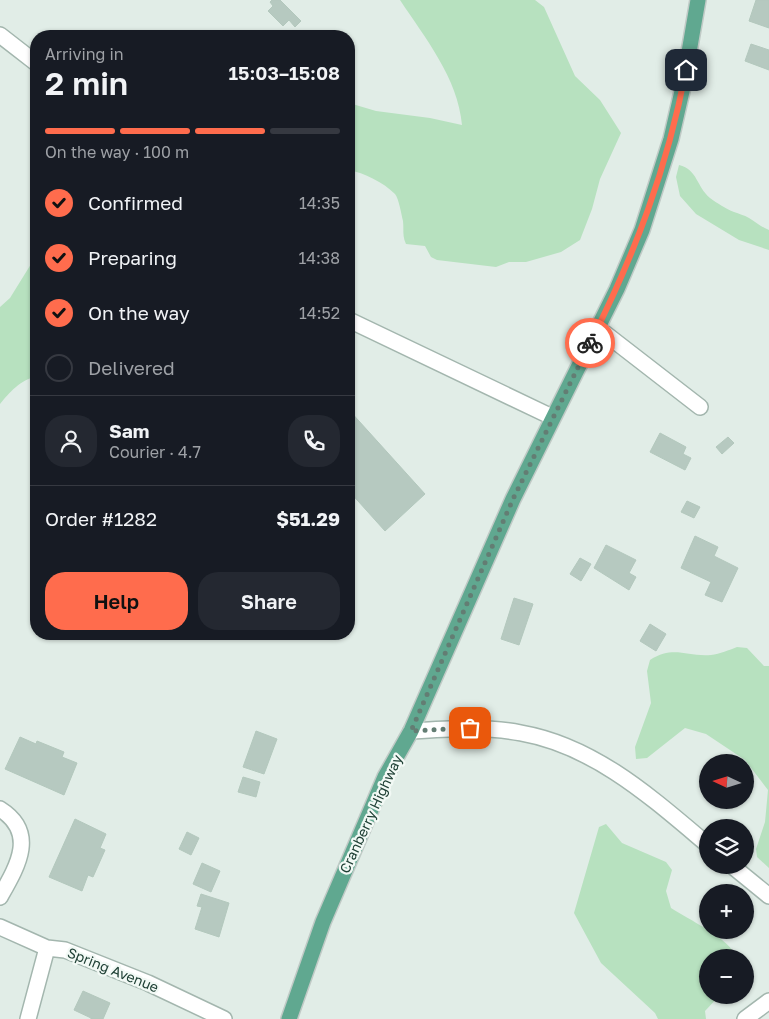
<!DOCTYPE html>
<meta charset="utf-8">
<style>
body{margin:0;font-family:"Golos Text",sans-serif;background:#242831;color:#f1f3f6;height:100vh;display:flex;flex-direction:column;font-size:19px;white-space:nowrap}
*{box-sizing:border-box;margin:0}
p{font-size:16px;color:#9ea1a6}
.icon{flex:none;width:28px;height:28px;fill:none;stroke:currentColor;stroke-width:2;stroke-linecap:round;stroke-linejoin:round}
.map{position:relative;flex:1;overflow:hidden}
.panel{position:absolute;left:30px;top:30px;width:325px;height:610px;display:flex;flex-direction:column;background:#171b24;border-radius:20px;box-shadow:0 1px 4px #0004}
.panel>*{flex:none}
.needle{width:32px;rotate:274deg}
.fabs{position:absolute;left:699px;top:754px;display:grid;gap:10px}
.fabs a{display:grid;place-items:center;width:55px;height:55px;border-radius:50%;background:#171b24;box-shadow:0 1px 4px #0004;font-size:25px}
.pin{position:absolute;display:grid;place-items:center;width:42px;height:42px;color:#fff;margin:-21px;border-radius:10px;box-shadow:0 2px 8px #0006}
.courier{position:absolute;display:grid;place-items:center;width:50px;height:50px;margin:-25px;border:4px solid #ff6c4d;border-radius:50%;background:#fff;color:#222;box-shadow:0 1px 6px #0007}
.overview em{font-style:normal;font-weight:600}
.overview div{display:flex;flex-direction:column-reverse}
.overview{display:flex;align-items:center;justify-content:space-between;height:85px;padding:0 15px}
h1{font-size:32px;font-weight:600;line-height:38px}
.bar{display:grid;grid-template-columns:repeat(4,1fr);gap:8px 5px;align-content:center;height:60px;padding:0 15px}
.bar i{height:6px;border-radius:4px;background:#363941}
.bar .active{background:#ff6c4d}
.bar p{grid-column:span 4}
.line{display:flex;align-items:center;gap:12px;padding:0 15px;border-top:1px solid #363941}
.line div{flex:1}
.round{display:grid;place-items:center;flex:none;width:52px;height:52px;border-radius:20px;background:#242831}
ol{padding:0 15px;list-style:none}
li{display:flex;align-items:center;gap:15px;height:55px}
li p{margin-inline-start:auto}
li .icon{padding:5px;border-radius:50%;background:#ff6c4d;color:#111;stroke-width:4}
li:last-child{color:#9ea1a6}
li i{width:28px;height:28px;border:2px solid #363941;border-radius:50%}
.button{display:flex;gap:10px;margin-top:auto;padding:10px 15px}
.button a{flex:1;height:58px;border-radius:20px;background:#ff6c4d;color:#111;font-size:20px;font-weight:600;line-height:58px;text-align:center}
.button a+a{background:#242831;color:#f1f3f6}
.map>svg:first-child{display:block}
.green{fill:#b7e1bf}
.building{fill:#b6c9c0;stroke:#b3c8bd}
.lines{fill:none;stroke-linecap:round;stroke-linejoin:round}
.minor-casing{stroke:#a3b6ae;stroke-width:18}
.major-casing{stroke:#c0cac6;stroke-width:18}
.minor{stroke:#fff;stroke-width:15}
.major{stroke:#60a890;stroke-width:15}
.done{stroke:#637d73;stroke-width:5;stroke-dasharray:0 9}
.route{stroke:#ff6c4d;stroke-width:6}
.labels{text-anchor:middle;stroke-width:4.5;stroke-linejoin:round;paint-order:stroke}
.street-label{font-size:14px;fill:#1f4035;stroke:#f2f9f5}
</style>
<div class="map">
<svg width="769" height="1019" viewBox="0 0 769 1019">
<rect width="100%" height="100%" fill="#e1ede7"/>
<path class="green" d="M400 0H535L544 7 575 76 600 100 621 133 600 179 592 209 580 240 561 252 526 262H509L496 267 437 260 431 257 425 246 406 244C402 236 404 229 403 221 401 213 399 199 395 194 383 182 364 173 349 170V103L376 111 430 118 462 125C458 78 425 38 400 0Z
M679 165C698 170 696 186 710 198 717 203 726 209 734 212 739 214 744 215 749 218 756 222 761 227 769 230V250L739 240 696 214 680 196 676 177Z
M36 256V377C21 379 9 393 0 404V307L10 298Z
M737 647 747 648 764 666H769V868L757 857 756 849 765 822 768 790 745 760 706 734 685 728 647 758 636 759 635 747 651 703 647 671 650 660C674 645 686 657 711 655 720 654 729 650 737 647Z
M606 824 622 843 666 862 672 870 666 891 671 908C686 918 732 940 736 957L708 958V995H720L705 1011 706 1019H658L655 1013 601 963 574 913 599 827Z"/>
<path class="building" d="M272 0H280L301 21 295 27 289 20 283 26 268 11 273 6 270 2Z
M756 0H769V28L749 21Z
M751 44 769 50V70L745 61Z
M349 410 425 494 385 531 349 491Z
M660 433 686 447 683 454 691 458 685 470 650 452Z
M728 437 734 443 722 454 716 447Z
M687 501 700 507 694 518 681 512Z
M695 536 718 547 714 556 738 568 722 602 705 595 711 582 681 568Z
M606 545 636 560 629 573 636 577 629 590 594 568Z
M580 558 591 564 581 581 570 574Z
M514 598 533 604 519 645 501 639Z
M650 624 666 634 656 651 640 641Z
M256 731 277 739 264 774 243 767Z
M20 737 36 744 37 741 64 752 62 757 77 763 64 795 5 769Z
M243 777 260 782 256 797 238 792Z
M75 819 106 834 100 848 105 850 93 877 88 875 82 891 49 877Z
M187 832 199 838 191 855 179 849Z
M202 863 220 871 211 892 193 884Z
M201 894 229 903 219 937 195 929 202 907 197 906Z
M83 991 110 1003 103 1019H91V1018L74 1010Z"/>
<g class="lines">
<g class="minor-casing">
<path id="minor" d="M0 35 36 63
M349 320 552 417
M598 328 700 407
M411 731C448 729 485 726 521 733 595 746 652 798 708 845
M0 809C38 833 17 867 0 897
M731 865 769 896
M0 927 47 948 65 950 148 983 224 1019
M28 1019 47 948
M745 1019 769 1001"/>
</g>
<g class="major-casing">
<path id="major" d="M289 1019 323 922 385 777 411 731 513 499 617 289 642 230 671 139 683 87 698 0"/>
</g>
<use href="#minor" class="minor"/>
<use href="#major" class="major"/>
</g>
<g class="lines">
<path class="done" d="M470 728 411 731 513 499 590 343"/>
<path class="route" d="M590 343C635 254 667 169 686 70"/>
</g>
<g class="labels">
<g class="street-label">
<text transform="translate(371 814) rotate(-65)" y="5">Cranberry Highway</text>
<text transform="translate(113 970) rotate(22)" y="5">Spring Avenue</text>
</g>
</g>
</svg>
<div class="fabs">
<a><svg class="needle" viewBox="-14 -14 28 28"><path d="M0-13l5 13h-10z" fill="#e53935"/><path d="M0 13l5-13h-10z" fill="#9ea1a6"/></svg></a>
<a><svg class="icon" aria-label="layers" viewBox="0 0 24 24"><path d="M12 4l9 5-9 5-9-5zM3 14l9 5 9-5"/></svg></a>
<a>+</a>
<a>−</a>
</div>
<div class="pin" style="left:470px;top:728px;background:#ea580c"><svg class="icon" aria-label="bag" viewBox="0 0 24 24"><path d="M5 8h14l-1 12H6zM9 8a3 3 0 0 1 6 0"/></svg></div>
<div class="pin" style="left:686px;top:70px;background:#1f2937"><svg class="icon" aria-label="home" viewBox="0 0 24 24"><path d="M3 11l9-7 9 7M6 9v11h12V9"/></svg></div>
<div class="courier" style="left:590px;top:343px"><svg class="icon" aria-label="bike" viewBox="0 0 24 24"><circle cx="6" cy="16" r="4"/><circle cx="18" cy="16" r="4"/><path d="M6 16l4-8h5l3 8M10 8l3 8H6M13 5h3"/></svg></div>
<section class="panel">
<div class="overview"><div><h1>2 min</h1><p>Arriving in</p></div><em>15:03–15:08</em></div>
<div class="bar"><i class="active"></i><i class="active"></i><i class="active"></i><i></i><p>On the way · 100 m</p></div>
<ol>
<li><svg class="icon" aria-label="check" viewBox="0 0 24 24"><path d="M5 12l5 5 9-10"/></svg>Confirmed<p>14:35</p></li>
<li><svg class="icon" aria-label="check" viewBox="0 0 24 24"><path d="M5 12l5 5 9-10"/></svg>Preparing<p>14:38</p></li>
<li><svg class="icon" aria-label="check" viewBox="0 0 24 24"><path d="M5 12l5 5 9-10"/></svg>On the way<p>14:52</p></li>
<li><i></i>Delivered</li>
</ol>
<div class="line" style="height:90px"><a class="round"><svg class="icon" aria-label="person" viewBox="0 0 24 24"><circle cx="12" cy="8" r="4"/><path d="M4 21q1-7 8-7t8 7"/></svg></a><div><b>Sam</b><p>Courier · 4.7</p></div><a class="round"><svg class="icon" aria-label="phone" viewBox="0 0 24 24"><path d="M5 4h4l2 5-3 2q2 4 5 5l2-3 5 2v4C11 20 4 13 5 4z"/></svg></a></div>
<div class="line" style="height:65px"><div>Order #1282</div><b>$51.29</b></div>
<div class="button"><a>Help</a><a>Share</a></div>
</section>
</div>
